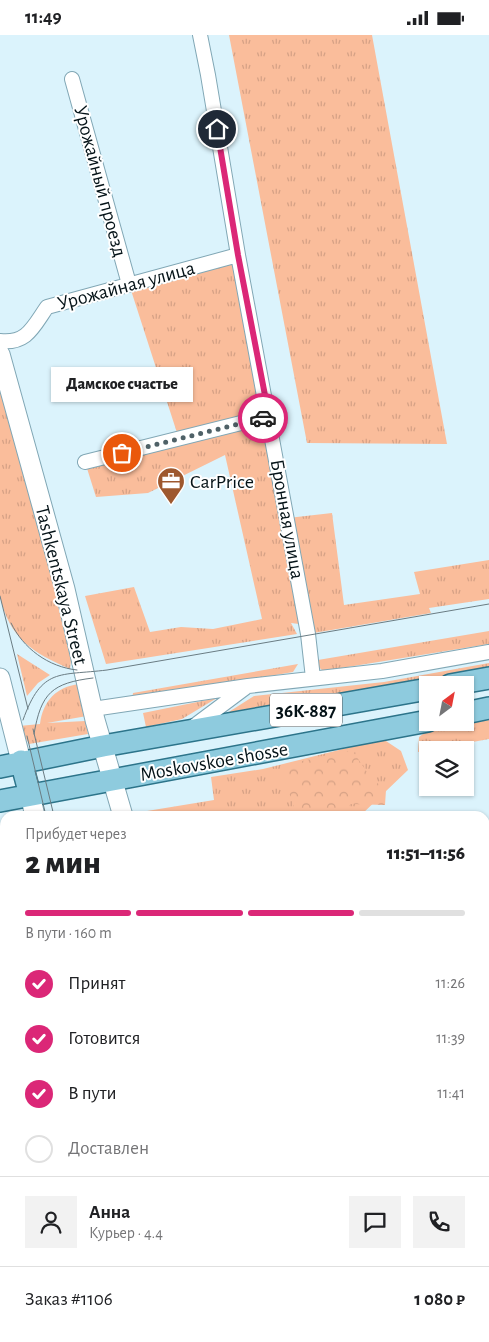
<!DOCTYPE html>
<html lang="ru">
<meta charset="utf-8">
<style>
body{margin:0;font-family:"Alegreya Sans",sans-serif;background:#f2f2f2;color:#202124;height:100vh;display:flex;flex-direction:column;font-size:19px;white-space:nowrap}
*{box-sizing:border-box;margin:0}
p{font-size:16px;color:#757577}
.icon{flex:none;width:28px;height:28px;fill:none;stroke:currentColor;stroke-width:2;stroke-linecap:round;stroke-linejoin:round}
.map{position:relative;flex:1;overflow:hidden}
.drawer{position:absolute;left:0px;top:776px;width:490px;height:531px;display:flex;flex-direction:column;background:#fff;border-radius:15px 15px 0 0;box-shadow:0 1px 4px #0004}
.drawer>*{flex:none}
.needle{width:32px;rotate:32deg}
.tools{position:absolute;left:419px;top:641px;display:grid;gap:10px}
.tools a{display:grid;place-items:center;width:55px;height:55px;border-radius:0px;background:#fff;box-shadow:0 1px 4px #0004;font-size:25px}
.pin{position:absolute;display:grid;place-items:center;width:42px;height:42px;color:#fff;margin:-21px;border:2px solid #fff;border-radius:50%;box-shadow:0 1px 5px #0007}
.courier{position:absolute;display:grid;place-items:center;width:50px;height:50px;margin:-25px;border:4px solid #db2777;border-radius:50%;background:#fff;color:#222;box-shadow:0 1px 6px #0007}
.bubble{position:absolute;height:35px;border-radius:0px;background:#fff;box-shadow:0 1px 4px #0004;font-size:16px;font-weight:800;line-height:35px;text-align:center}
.summary em{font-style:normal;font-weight:800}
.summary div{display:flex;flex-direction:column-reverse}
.summary{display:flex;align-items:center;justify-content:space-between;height:85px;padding:0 25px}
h1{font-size:32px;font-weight:800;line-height:38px}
.bar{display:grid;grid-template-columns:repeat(4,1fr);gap:8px 5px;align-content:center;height:60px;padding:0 25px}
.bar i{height:6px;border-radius:4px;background:#e0e0e0}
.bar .selected{background:#db2777}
.bar p{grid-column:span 4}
.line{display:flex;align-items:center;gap:12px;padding:0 25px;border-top:1px solid #e0e0e0}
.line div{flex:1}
.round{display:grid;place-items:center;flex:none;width:52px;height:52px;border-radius:0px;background:#f2f2f2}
ol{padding:0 25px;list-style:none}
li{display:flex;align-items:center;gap:15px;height:55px}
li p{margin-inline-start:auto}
li .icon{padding:5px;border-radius:50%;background:#db2777;color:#fff;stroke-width:4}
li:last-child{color:#757577}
li i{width:28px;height:28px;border:2px solid #e0e0e0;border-radius:50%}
.status{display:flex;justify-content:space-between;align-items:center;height:35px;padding:0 25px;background:#fff;direction:ltr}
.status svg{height:14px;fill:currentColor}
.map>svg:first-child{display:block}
.grass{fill:url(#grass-tufts)}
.forest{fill:url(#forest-crowns)}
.park{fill:url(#park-dots)}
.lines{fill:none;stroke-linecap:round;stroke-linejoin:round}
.minor-casing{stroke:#81a7b5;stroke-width:16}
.secondary-casing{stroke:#81a7b5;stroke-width:21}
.primary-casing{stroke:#2c748a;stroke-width:24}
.minor{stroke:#fff;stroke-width:14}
.secondary{stroke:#fff;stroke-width:19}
.primary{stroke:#8ecbde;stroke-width:21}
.tram{stroke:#6a7c83;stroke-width:1}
.done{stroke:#4f6167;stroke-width:5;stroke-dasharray:0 9}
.route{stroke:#db2777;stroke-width:6}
.labels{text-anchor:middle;stroke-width:4;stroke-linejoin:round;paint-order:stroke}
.shield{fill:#fff;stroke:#4f595d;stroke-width:1}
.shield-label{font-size:19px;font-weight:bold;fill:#041217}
.street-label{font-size:20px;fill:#041217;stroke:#fff}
.poi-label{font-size:20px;fill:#041217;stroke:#fff;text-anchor:start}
</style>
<div class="status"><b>11:49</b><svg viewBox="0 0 49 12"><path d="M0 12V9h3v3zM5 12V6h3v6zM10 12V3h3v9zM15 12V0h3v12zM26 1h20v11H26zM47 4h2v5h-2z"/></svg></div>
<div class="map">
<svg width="489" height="1307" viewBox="0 0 489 1307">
<defs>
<pattern id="grass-tufts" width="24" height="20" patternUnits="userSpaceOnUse" patternTransform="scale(1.25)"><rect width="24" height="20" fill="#fabd9b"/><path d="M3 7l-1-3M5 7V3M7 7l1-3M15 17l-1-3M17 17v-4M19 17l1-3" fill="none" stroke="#d5a185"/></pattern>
<pattern id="forest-crowns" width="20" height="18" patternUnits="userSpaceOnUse" patternTransform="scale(1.25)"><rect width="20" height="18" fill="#fabd9b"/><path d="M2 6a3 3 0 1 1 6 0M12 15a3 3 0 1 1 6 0" fill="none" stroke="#d5a185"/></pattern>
<pattern id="park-dots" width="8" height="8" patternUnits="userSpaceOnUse" patternTransform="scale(1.25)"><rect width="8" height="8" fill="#fabd9b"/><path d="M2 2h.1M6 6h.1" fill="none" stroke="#d5a185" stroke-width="1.8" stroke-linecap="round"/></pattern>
</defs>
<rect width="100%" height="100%" fill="#dbf3fc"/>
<path class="grass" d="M229 0H372L447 409 307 408Z
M238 220 288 483 332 478 344 570 420 559 414 537 489 525V564L429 573 431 578 308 599 307 590 291 588 297 599 106 629 85 561 134 552 150 597 181 592 213 594 262 584 225 420 148 458 96 462 85 427 179 404 129 249Z
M0 342 21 413 71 625 70 634C34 618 9 604 0 561Z
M489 596V609L323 636 312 626Z
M17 619 50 640 38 648 27 661Z
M489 628V634L350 660 224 680 254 661 384 647Z
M298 629 293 637 132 665 133 658Z
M79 649 87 681 47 688 85 686 88 699 29 709 19 691 40 689C43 666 56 652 79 649Z
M217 663 182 684 146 692 143 678Z
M489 685V704L418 717 419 702 427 696Z
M383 704 401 716 408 735 360 781H148L147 776 214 765 211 742 263 734Z"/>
<path class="forest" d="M352 715 371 743 386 755 385 770 349 769V781H295L296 778 280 731Z
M132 1303 133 1307 81 1306V1303Z"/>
<path class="park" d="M182 1303H234L235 1307H183Z"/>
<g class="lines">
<g class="minor-casing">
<path id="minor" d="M200 0 208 40 238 220 308 599 313 643
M72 44 129 249
M0 306C27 309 33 292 47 272L238 220
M85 427 269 381
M93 674 248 651 382 636 489 617
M190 694 245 653
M0 806 5 805
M485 905 489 904"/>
</g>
<g class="secondary-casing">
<path id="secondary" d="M0 319 65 554 95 685 123 781
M0 643 21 726
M30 760 35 781
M158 1302 159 1307
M251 1302 252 1307"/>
</g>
<g class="primary-casing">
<path id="primary" d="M450 650 489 643
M465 678 489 673
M21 726 30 760
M0 732 103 711 428 654
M0 766 428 686"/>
</g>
<use href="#minor" class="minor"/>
<use href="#secondary" class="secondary"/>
<use href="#primary" class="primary"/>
<path class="tram" d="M0 561 28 674
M11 588C23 613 48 632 77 635
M23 685C42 632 59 641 107 635L489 569
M33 694 54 781
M34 699C41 658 52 648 93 643
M27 701 46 781
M174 1302 175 1307"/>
</g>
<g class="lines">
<path class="done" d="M122 418 263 383"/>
<path class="route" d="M217 94 238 220 269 381 263 383"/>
</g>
<defs>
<g id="office-pin" transform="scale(1.4375)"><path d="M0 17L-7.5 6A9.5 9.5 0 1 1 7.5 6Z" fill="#9e582e" stroke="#fff"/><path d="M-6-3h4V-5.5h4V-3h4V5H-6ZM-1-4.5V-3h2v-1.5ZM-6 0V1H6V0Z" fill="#fff"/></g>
</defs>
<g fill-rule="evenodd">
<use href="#office-pin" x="171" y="446"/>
</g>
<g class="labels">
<rect class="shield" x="270" y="658.5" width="72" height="33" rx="4"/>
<g class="shield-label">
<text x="306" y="682">36К-887</text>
</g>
<g class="street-label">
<text transform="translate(101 146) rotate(75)" y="7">Урожайный проезд</text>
<text transform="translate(126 250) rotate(-15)" y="7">Урожайная улица</text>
<text transform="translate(288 484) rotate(80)" y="7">Бронная улица</text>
<text transform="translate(62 550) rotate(76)" y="7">Tashkentskaya Street</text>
<text transform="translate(214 726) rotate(-10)" y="7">Moskovskoe shosse</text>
</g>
<g class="poi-label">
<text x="190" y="453">CarPrice</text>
</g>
</g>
</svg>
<div class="tools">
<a><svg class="needle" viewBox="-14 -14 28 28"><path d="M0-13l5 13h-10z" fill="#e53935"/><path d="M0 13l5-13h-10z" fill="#757577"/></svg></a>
<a><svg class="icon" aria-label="layers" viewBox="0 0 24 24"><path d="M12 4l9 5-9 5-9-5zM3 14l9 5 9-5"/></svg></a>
</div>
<div class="pin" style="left:122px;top:418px;background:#ea580c"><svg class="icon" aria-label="bag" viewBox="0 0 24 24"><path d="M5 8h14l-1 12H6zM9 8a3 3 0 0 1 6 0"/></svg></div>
<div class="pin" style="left:217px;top:94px;background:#1f2937"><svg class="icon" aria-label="home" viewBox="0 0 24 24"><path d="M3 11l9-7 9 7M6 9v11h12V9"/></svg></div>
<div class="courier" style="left:263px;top:383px"><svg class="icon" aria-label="car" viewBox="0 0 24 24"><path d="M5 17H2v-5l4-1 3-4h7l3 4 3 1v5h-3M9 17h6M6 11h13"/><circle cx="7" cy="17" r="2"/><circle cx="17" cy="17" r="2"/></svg></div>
<div class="bubble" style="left:51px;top:332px;width:142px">Дамское счастье</div>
<section class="drawer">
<div class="summary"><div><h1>2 мин</h1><p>Прибудет через</p></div><em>11:51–11:56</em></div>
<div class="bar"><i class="selected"></i><i class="selected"></i><i class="selected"></i><i></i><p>В пути · 160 m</p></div>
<ol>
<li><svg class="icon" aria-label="check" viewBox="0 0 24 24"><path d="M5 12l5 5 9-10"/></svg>Принят<p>11:26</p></li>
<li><svg class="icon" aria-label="check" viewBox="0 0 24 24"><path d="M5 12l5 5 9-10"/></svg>Готовится<p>11:39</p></li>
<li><svg class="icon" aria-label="check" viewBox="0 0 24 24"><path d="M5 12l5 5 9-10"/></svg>В пути<p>11:41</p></li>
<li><i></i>Доставлен</li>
</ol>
<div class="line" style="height:90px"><a class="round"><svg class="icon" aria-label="person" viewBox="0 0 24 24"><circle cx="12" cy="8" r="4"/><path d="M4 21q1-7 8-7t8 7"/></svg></a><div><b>Анна</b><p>Курьер · 4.4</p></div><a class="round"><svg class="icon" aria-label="chat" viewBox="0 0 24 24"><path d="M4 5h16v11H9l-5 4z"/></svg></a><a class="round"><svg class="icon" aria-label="phone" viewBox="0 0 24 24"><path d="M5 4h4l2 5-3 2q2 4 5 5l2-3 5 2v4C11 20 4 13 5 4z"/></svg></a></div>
<div class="line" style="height:65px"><div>Заказ #1106</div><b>1 080 ₽</b></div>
</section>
</div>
